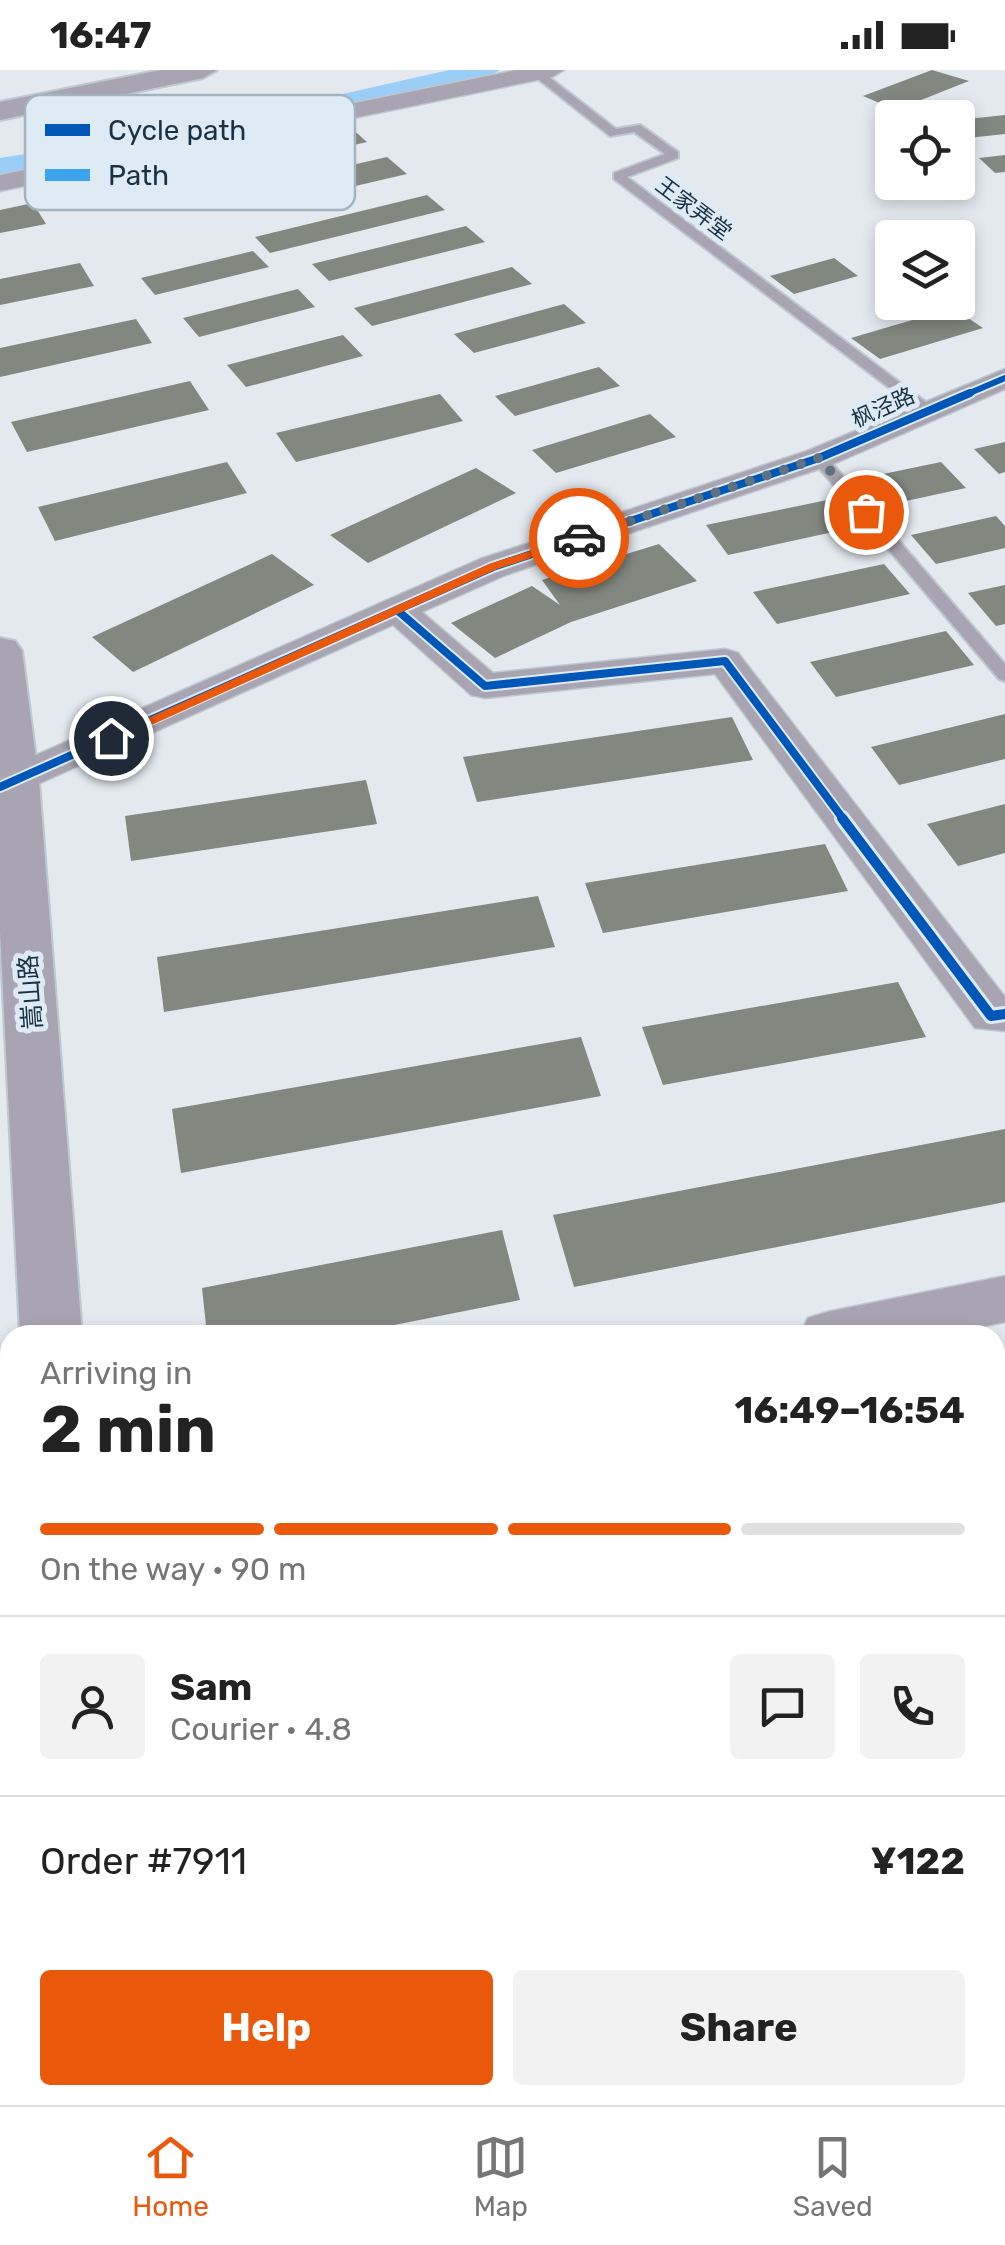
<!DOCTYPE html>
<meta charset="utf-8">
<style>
body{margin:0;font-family:Rubik,"Noto Sans SC",sans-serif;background:#f2f2f2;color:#222;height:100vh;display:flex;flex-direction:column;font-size:38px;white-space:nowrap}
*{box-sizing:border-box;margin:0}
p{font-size:32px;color:#767676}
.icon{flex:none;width:55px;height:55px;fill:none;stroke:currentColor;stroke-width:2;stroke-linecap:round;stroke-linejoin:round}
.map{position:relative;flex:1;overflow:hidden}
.drawer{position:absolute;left:0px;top:1255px;width:1005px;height:780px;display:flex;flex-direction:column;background:#fff;border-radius:30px 30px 0 0;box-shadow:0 5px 15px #0003}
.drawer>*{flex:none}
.controls{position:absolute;left:875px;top:30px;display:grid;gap:20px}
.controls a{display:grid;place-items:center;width:100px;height:100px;border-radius:10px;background:#fff;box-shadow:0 5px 15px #0003;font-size:50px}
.pin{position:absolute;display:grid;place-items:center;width:85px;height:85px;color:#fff;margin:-42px;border:5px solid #fff;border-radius:50%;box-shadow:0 2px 10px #0007}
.courier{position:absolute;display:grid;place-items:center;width:100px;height:100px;margin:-50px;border:8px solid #ea580c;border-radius:50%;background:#fff;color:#222;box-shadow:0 2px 12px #0007}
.overview em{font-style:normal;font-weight:700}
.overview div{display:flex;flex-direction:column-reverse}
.overview{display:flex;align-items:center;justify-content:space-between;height:170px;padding:0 40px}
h1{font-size:65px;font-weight:700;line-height:75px}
.bar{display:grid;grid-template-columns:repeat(4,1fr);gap:15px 10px;align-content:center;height:120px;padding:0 40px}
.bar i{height:12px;border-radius:8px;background:#e0e0e0}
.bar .current{background:#ea580c}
.bar p{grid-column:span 4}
.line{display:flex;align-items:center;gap:25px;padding:0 40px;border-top:2px solid #e0e0e0}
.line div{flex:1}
.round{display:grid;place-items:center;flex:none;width:105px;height:105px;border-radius:10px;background:#f2f2f2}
.primary-button{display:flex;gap:20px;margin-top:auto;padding:20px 40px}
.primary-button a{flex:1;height:115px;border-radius:10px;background:#ea580c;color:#fff;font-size:40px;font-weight:700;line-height:115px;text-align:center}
.primary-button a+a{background:#f2f2f2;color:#222}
.status{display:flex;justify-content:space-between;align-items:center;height:70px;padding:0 50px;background:#fff;direction:ltr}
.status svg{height:28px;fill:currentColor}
.tabs{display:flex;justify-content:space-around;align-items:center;height:140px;border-top:2px solid #e0e0e0;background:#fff;font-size:28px;color:#767676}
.tabs a{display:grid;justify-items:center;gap:5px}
.tabs .current{color:#ea580c}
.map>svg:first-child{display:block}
.water{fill:#9acef7}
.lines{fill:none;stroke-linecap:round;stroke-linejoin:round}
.canal{fill:#9acef7;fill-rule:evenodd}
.building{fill:#828780}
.service-casing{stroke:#bfc8d0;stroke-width:4}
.minor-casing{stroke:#bfc8d0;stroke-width:3}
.tertiary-casing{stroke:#bfc8d0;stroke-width:4}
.service{fill:#a8a4b1;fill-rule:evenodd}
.minor{fill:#a8a4b1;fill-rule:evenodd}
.tertiary{fill:#a8a4b1;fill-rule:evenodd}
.quiet{stroke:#3da3ec;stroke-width:10;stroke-dasharray:20 10;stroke-linecap:butt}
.cycleway-far2-casing{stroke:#deeaf4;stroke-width:10}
.cycleway-far1-casing{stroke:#deeaf4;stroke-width:12}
.cycleway-casing{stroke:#deeaf4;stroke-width:16}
.cycleway-far2{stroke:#0057b8;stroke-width:6}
.cycleway-far1{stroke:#0057b8;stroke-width:8}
.cycleway{stroke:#0057b8;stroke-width:10}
.route{fill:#ea580c}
.done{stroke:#5f7280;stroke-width:10;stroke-dasharray:0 18}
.labels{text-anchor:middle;stroke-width:10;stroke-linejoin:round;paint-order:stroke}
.far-street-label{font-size:22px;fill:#183245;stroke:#deeaf4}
.street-label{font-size:25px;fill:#183245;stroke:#deeaf4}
.key{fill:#deeaf4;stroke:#a3b3c0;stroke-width:2.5}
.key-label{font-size:28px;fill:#183245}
</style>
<div class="status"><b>16:47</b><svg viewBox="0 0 49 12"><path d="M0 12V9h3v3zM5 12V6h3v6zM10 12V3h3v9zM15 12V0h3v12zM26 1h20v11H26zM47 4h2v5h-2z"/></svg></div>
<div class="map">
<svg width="1005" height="2035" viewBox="0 0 1005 2035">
<rect width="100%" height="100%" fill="#e3e9ef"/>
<path class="water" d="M1005 1304V1478L995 1480V1306Z"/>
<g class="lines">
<path class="canal" d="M449 0H500L486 8 201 74 0 106V88L201 56Z"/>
</g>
<path class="building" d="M932 0 969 11 896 40 863 26Z
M1005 45V64L958 69V50Z
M350 57 367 72 245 100 229 84Z
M1005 85V102L995 103 979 88Z
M387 87 407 104 278 134 260 116Z
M427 125 445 140 270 183 255 167Z
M33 133 46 154 0 163V140Z
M466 156 485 172 329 211 312 194Z
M253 181 269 197 155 225 141 208Z
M834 188 858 206 794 224 770 206Z
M80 193 94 216 0 235V209Z
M512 197 532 214 372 256 354 238Z
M298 219 315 237 199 267 183 248Z
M564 234 586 253 474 283 454 264Z
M953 238 983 258 880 289 851 268Z
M136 249 152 273 0 307V278Z
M343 265 363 286 246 317 227 295Z
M599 297 620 316 515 346 495 326Z
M190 311 209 340 27 382 11 352Z
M440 324 463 351 296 392 276 363Z
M650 344 676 367 556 403 532 380Z
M1005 372V402L999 404 974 379Z
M227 392 247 423 55 471 38 437Z
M941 392 966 418 883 436 859 409Z
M476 398 516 423 368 493 330 465Z
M832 429 856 457 728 485 706 455Z
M996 446 1005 456V478L936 494 911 465Z
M659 474 697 511 571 552 495 588 451 553 532 516 560 535 542 510Z
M272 484 314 515 133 602 92 567Z
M884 494 910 524 777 554 753 522Z
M1005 515V554L996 556 968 523Z
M946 561 974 595 836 627 810 592Z
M1005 644V689L899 715 871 677Z
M732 647 753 690 477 732 463 687Z
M366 710 377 754 131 791 125 746Z
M1005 734V783L958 796 927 754Z
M825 774 848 821 603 863 585 813Z
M538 826 555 877 164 942 157 887Z
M898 912 926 967 663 1015 642 957Z
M581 967 601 1026 181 1103 172 1039Z
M1005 1059V1132L574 1217 553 1145Z
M502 1160 520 1230 344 1265H207L202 1218Z
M10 1952V2025H22L23 2035H0V1955Z
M591 2025H680L659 2035H595Z"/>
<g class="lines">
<g class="service-casing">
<path id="service" d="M533 1H541L616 59 640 55 678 82V88L627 107 931 336V342H921L614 109V103L665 84 634 62 610 66 533 5Z
M813 385H825L1005 594V611L999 609 813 391Z
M995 1710 1005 1714V1761L995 1757Z
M10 1888V1920L0 1922V1890Z
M72 2025H106V2035H72Z
M128 2025H198L194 2035H124Z"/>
</g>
<g class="minor-casing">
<path id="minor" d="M517 0H564L552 7 0 121V105Z
M1005 299V319L831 395 506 505 422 542 493 603 725 579 738 583 1005 927V961L975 958 715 604 485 628 471 625 393 555 0 731V701L480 489 807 381Z
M1005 1206V1252L941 1265H800L808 1248 827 1242Z
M1005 1611V1674L995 1678V1615Z
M207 2025H277V2035H207Z"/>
</g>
<g class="tertiary-casing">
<path id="tertiary" d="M161 0H217L203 8 0 50V32Z
M0 568 15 571 22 581 39 712 82 1265H20L0 861Z"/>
</g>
<use href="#service" class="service"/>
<use href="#minor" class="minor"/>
<use href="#tertiary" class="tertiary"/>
<path class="quiet" d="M242 2025V2035"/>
<g class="cycleway-far2-casing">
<path id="cycleway-far2" d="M965 325 1005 308"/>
</g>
<g class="cycleway-far1-casing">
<path id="cycleway-far1" d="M397 540 485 616 725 591 844 750
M0 717 493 497 819 388 970 323"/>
</g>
<g class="cycleway-casing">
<path id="cycleway" d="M842 748 991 946 1005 944"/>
</g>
<use href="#cycleway-far2" class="cycleway-far2"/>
<use href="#cycleway-far1" class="cycleway-far1"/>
<use href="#cycleway" class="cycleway"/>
</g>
<path class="route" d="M579 465 583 471 497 499 116 671 104 668 489 494Z"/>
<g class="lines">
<path class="done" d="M579 468 819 388 866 442"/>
</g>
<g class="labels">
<g class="far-street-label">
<text transform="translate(694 138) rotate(37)" y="8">王家弄堂</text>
<text transform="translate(883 337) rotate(-24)" y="8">枫泾路</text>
</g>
<g class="street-label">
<text transform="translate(30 922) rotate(-94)" y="9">嵩山路</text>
</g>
</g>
<rect x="25" y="25" width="330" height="115" rx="15" class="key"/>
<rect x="45" y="54" width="45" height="12" fill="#0057b8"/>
<rect x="45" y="99" width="45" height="12" fill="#3da3ec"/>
<g class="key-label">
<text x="108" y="70">Cycle path</text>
<text x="108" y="115">Path</text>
</g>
</svg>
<div class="controls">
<a><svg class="icon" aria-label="locate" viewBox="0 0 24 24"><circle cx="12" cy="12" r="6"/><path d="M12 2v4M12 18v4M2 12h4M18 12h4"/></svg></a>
<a><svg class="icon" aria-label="layers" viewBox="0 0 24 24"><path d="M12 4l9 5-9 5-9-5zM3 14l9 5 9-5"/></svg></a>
</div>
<div class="pin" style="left:866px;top:442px;background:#ea580c"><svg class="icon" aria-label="bag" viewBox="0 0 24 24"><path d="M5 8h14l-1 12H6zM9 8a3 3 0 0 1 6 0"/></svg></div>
<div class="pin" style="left:111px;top:668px;background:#1f2937"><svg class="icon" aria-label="home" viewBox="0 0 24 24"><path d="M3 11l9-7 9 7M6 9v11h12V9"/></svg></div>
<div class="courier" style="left:579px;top:468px"><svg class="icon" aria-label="car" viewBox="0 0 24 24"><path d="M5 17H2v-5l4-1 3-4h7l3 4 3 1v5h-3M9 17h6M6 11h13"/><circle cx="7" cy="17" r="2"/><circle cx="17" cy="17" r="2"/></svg></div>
<section class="drawer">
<div class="overview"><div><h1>2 min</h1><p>Arriving in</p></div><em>16:49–16:54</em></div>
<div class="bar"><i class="current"></i><i class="current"></i><i class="current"></i><i></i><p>On the way · 90 m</p></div>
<div class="line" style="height:180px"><a class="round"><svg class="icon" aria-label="person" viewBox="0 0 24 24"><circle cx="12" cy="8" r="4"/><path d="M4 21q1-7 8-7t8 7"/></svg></a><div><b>Sam</b><p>Courier · 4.8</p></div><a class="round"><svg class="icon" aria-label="chat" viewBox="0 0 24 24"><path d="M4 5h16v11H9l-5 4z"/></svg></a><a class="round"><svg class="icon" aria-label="phone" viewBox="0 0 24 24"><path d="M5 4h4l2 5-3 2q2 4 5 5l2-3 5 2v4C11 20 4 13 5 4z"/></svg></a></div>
<div class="line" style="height:130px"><div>Order #7911</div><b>¥122</b></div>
<div class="primary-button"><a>Help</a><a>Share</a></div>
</section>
</div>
<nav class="tabs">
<a class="current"><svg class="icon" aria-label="home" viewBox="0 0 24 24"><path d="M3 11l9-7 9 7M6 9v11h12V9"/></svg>Home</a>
<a><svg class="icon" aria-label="map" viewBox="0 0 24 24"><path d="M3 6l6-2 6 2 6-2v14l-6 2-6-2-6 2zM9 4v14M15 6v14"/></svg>Map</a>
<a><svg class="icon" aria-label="saved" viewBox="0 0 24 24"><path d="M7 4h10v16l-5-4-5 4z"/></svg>Saved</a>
</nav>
